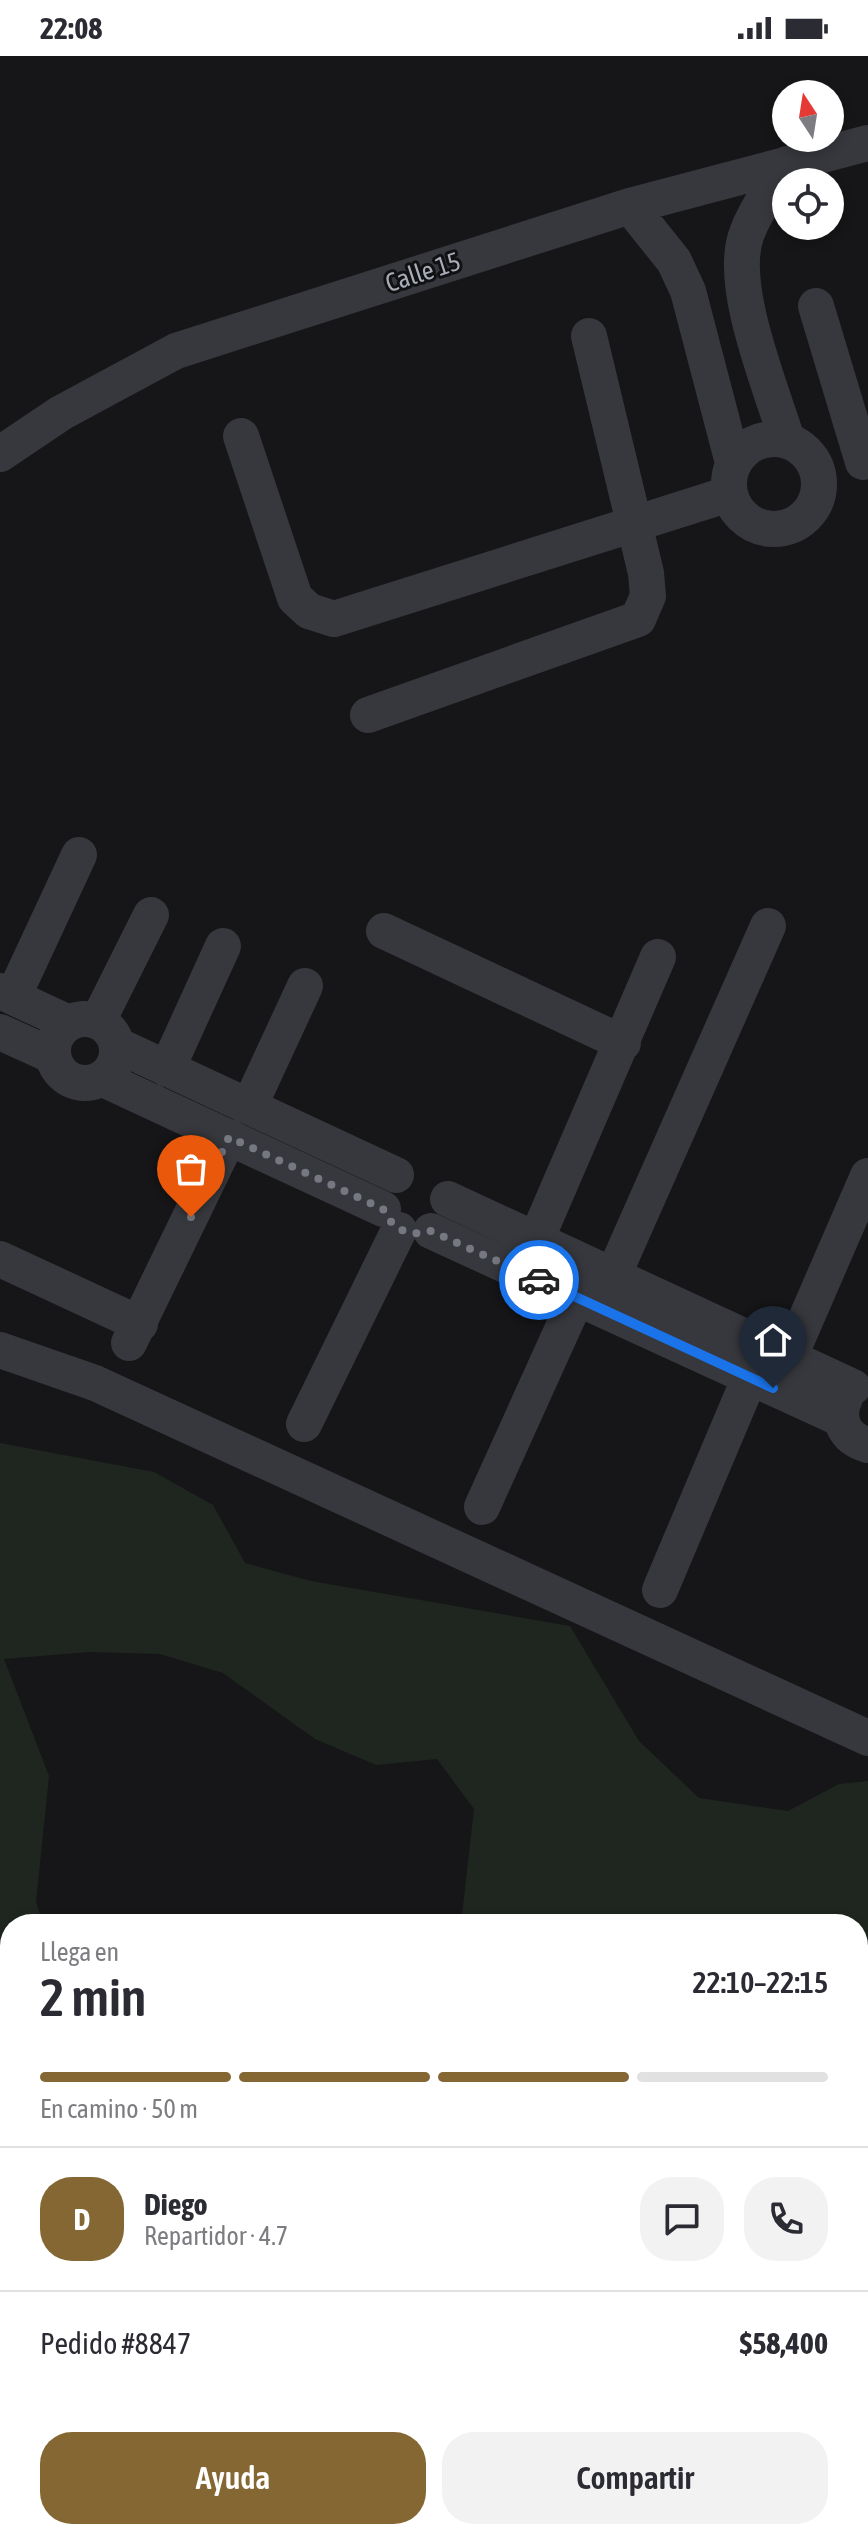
<!DOCTYPE html>
<html lang="es">
<meta charset="utf-8">
<style>
body{margin:0;font-family:"Asap Condensed",sans-serif;background:#f2f2f3;color:#2b2b33;height:100vh;display:flex;flex-direction:column;font-size:30px;white-space:nowrap}
*{box-sizing:border-box;margin:0}
p{font-size:26px;color:#7c7c81}
.icon{flex:none;width:44px;height:44px;fill:none;stroke:currentColor;stroke-width:2;stroke-linecap:round;stroke-linejoin:round}
.map{position:relative;flex:1;overflow:hidden}
.side{position:absolute;left:0px;top:1858px;width:868px;height:626px;display:flex;flex-direction:column;background:#fff;border-radius:32px 32px 0 0;box-shadow:0 4px 12px #0003}
.side>*{flex:none}
.needle{width:52px;rotate:348deg}
.tools{position:absolute;left:772px;top:24px;display:grid;gap:16px}
.tools a{display:grid;place-items:center;width:72px;height:72px;border-radius:50%;background:#fff;box-shadow:0 4px 12px #0003;font-size:40px}
.pin{position:absolute;display:grid;place-items:center;width:68px;height:68px;color:#fff;margin:-82px -34px;border-radius:50% 50% 50% 0;rotate:-45deg;box-shadow:0 0 8px #0007}
.pin .icon{rotate:45deg}
.courier{position:absolute;display:grid;place-items:center;width:80px;height:80px;margin:-40px;border:6px solid #1a73e8;border-radius:50%;background:#fff;color:#222;box-shadow:0 2px 10px #0007}
.headline em{font-style:normal;font-weight:600}
.headline div{display:flex;flex-direction:column-reverse}
.headline{display:flex;align-items:center;justify-content:space-between;height:136px;padding:0 40px}
h1{font-size:52px;font-weight:600;line-height:60px}
.bar{display:grid;grid-template-columns:repeat(4,1fr);gap:12px 8px;align-content:center;height:96px;padding:0 40px}
.bar i{height:10px;border-radius:6px;background:#e1e1e2}
.bar .on{background:#856733}
.bar p{grid-column:span 4}
.line{display:flex;align-items:center;gap:20px;padding:0 40px;border-top:2px solid #e1e1e2}
.line div{flex:1}
.round{display:grid;place-items:center;flex:none;width:84px;height:84px;border-radius:32px;background:#f2f2f3}
.cta{display:flex;gap:16px;margin-top:auto;padding:16px 40px}
.cta a{flex:1;height:92px;border-radius:32px;background:#856733;color:#fff;font-size:32px;font-weight:600;line-height:92px;text-align:center}
.cta a+a{background:#f2f2f3;color:#2b2b33}
.status{display:flex;justify-content:space-between;align-items:center;height:56px;padding:0 40px;background:#fff;direction:ltr}
.status svg{height:22px;fill:currentColor}
.map>svg:first-child{display:block}
.green{fill:#1e261f}
.lines{fill:none;stroke-linecap:round;stroke-linejoin:round}
.minor{stroke:#37383d;stroke-width:36}
.done{stroke:#757880;stroke-width:8;stroke-dasharray:0 14.4}
.route{stroke:#1a73e8;stroke-width:10}
.labels{text-anchor:middle;stroke-width:6;stroke-linejoin:round;paint-order:stroke}
.street-label{font-size:26px;fill:#a8adb8;stroke:#111113}
</style>
<div class="status"><b>22:08</b><svg viewBox="0 0 49 12"><path d="M0 12V9h3v3zM5 12V6h3v6zM10 12V3h3v9zM15 12V0h3v12zM26 1h20v11H26zM47 4h2v5h-2z"/></svg></div>
<div class="map">
<svg width="868" height="2483" viewBox="0 0 868 2483">
<rect width="100%" height="100%" fill="#161618"/>
<path class="green" d="M0 1387 154 1416 213 1449 245 1507 311 1525 570 1570 639 1685 699 1742 788 1755 839 1728 868 1725V2005L858 2008V1868H461L474 1753 437 1703 376 1709 315 1683 223 1617 160 1598 89 1596 4 1603 49 1720 36 1846 43 1868H10V2252L0 2219Z
M207 2474H416L417 2483H209Z"/>
<g class="lines">
<path class="minor" d="M630 150 674 205 688 235 733 407
M816 250 863 406
M241 380 295 542 309 555 334 563 729 438
M729 428a45 45 0 1 1 90 0a45 45 0 1 1-90 0Z
M787 384C771 331 727 228 747 177 756 153 773 130 787 108
M0 398 61 357 176 295 630 150 868 87
M368 659 638 563 648 540 646 517 589 280
M384 875 623 987
M0 935 69 967
M13 941 79 799
M53 995a32 32 0 1 1 64 0a32 32 0 1 1-64 0Z
M98 965 151 859
M0 976 53 1000
M117 989 396 1119
M167 1013 223 890
M103 1023 383 1153
M249 1051 305 930
M448 1143 853 1331
M431 1175 841 1363
M536 1184 658 901
M0 1203 140 1268
M613 1220 768 870
M129 1287 229 1081
M0 1294 95 1327 868 1682
M789 1302 868 1120
M845 1342C835 1363 845 1383 868 1389
M304 1368 399 1174
M482 1451 577 1241
M660 1534 750 1321
M858 2291H868
M858 2338 868 2341
M858 2384 868 2387"/>
</g>
<g class="lines">
<path class="done" d="M191 1161 229 1081 383 1153C392 1173 409 1182 431 1175L539 1224"/>
<path class="route" d="M539 1224 773 1332"/>
</g>
<g class="labels">
<g class="street-label">
<text transform="translate(423 216) rotate(-18)" y="9">Calle 15</text>
</g>
</g>
</svg>
<div class="tools">
<a><svg class="needle" viewBox="-14 -14 28 28"><path d="M0-13l5 13h-10z" fill="#e53935"/><path d="M0 13l5-13h-10z" fill="#7c7c81"/></svg></a>
<a><svg class="icon" aria-label="locate" viewBox="0 0 24 24"><circle cx="12" cy="12" r="6"/><path d="M12 2v4M12 18v4M2 12h4M18 12h4"/></svg></a>
</div>
<div class="pin" style="left:191px;top:1161px;background:#ea580c"><svg class="icon" aria-label="bag" viewBox="0 0 24 24"><path d="M5 8h14l-1 12H6zM9 8a3 3 0 0 1 6 0"/></svg></div>
<div class="pin" style="left:773px;top:1332px;background:#1f2937"><svg class="icon" aria-label="home" viewBox="0 0 24 24"><path d="M3 11l9-7 9 7M6 9v11h12V9"/></svg></div>
<div class="courier" style="left:539px;top:1224px"><svg class="icon" aria-label="car" viewBox="0 0 24 24"><path d="M5 17H2v-5l4-1 3-4h7l3 4 3 1v5h-3M9 17h6M6 11h13"/><circle cx="7" cy="17" r="2"/><circle cx="17" cy="17" r="2"/></svg></div>
<section class="side">
<div class="headline"><div><h1>2 min</h1><p>Llega en</p></div><em>22:10–22:15</em></div>
<div class="bar"><i class="on"></i><i class="on"></i><i class="on"></i><i></i><p>En camino · 50 m</p></div>
<div class="line" style="height:144px"><b class="round" style="background:#856733;color:#fff">D</b><div><b>Diego</b><p>Repartidor · 4.7</p></div><a class="round"><svg class="icon" aria-label="chat" viewBox="0 0 24 24"><path d="M4 5h16v11H9l-5 4z"/></svg></a><a class="round"><svg class="icon" aria-label="phone" viewBox="0 0 24 24"><path d="M5 4h4l2 5-3 2q2 4 5 5l2-3 5 2v4C11 20 4 13 5 4z"/></svg></a></div>
<div class="line" style="height:104px"><div>Pedido #8847</div><b>$58,400</b></div>
<div class="cta"><a>Ayuda</a><a>Compartir</a></div>
</section>
</div>
